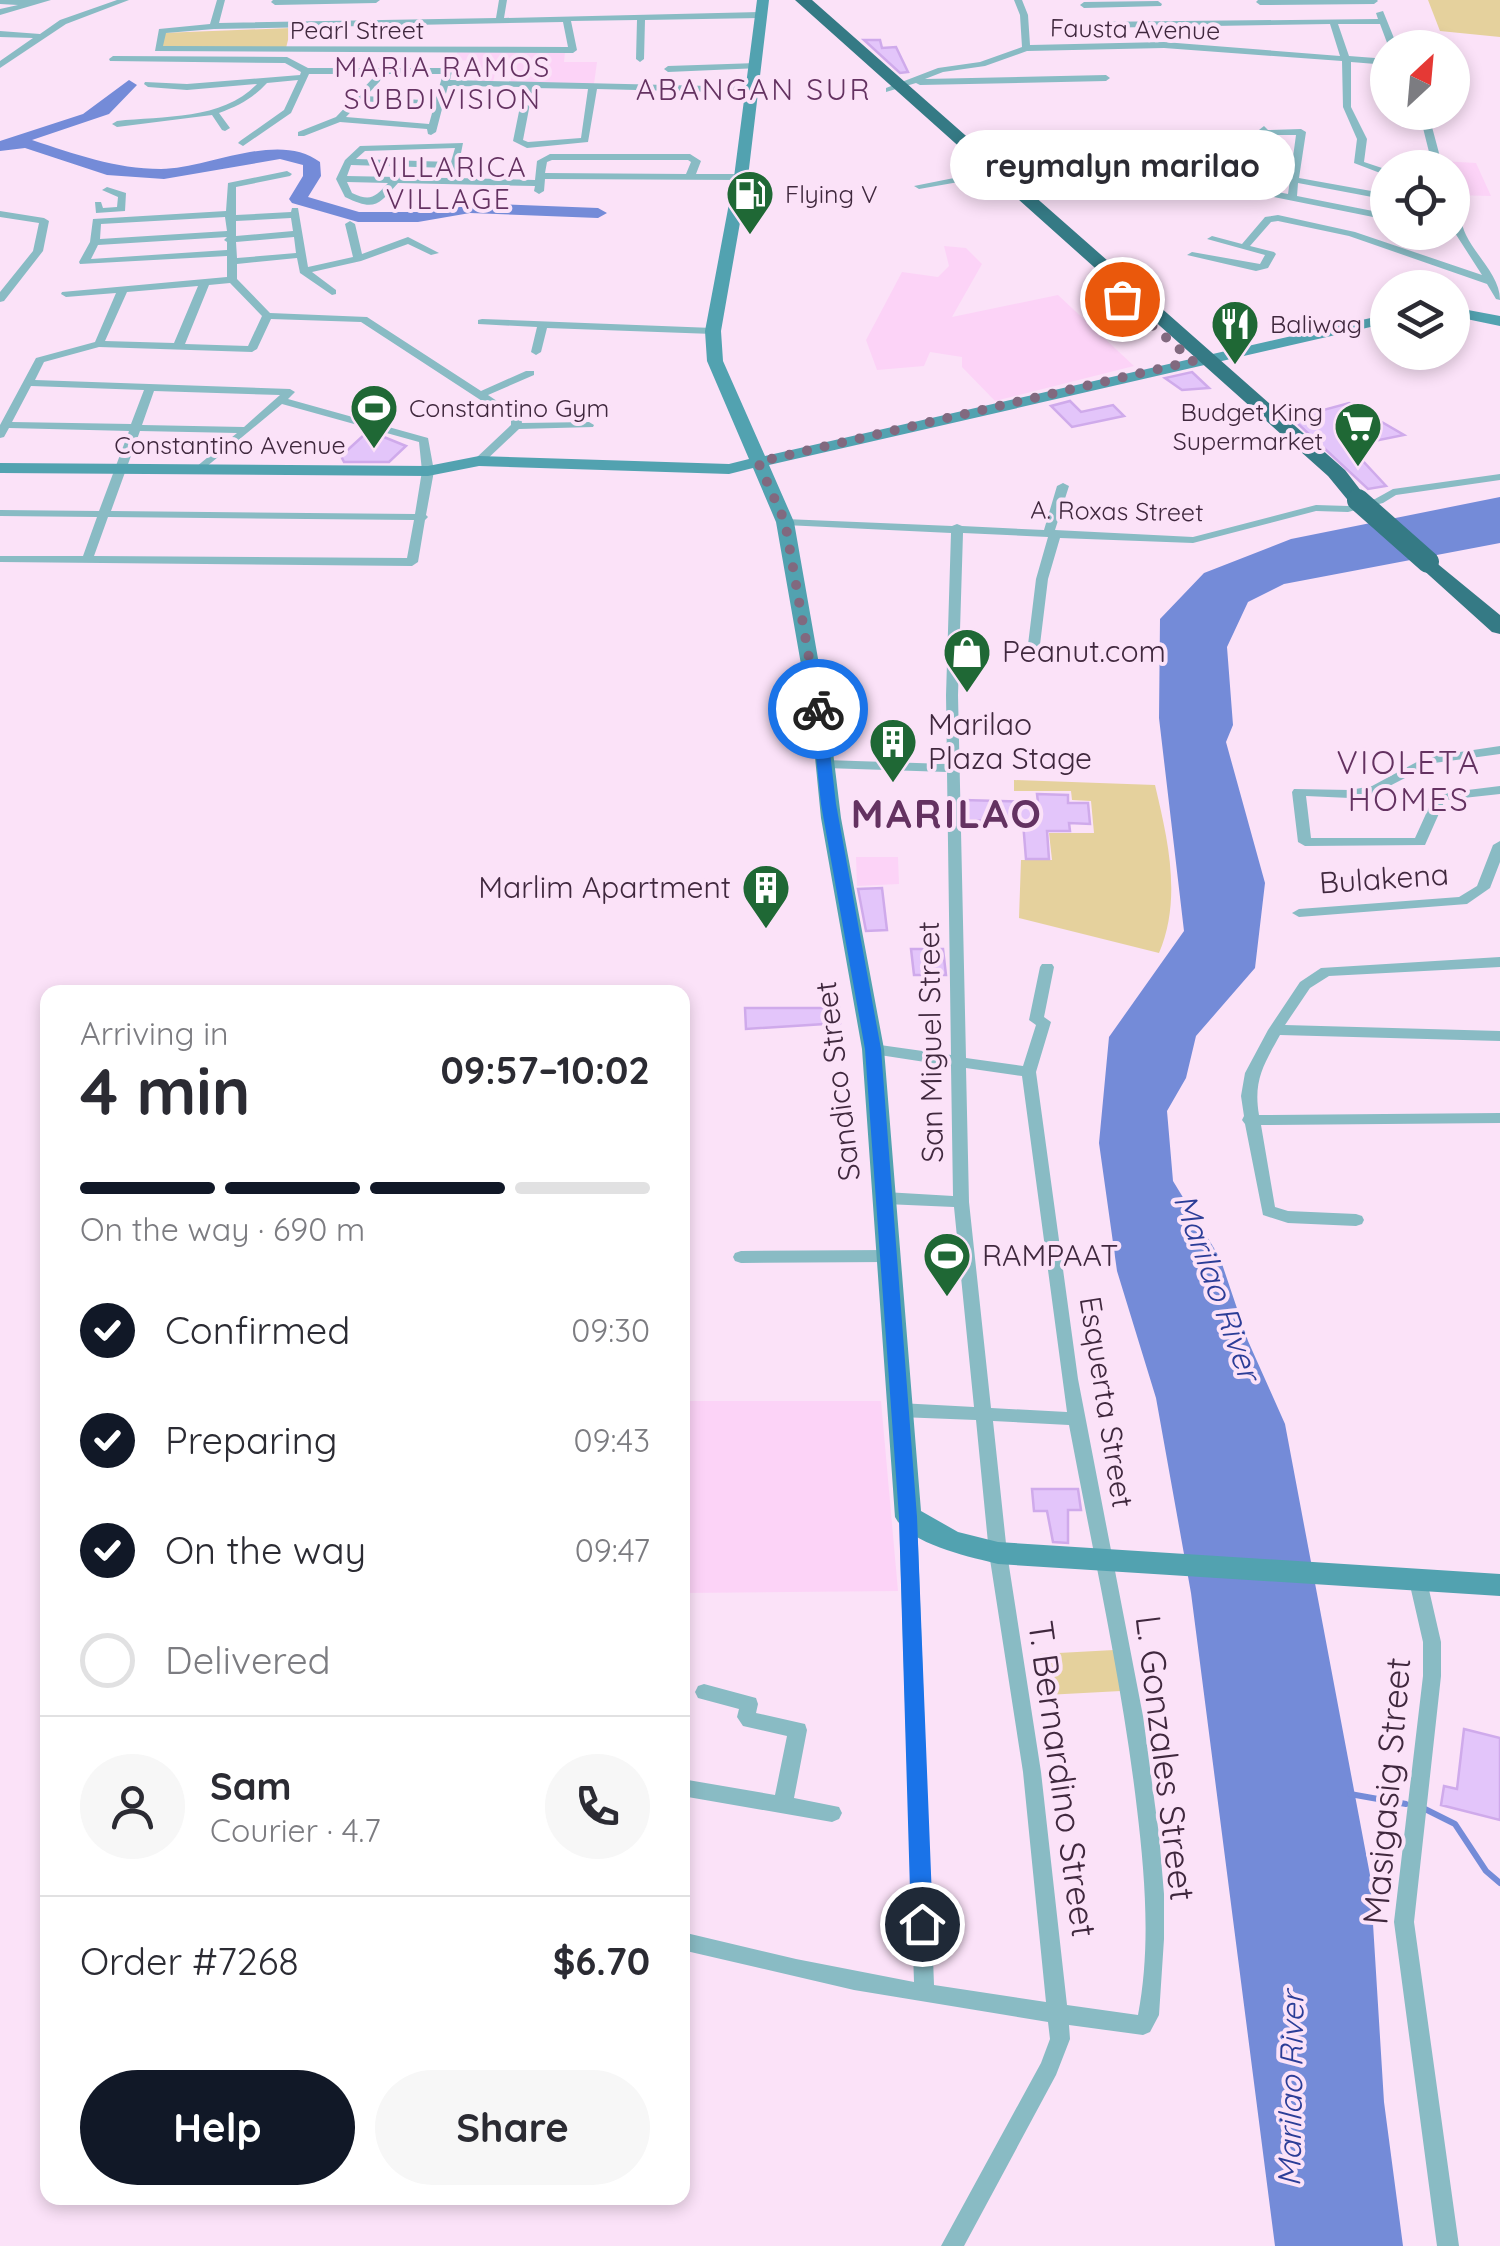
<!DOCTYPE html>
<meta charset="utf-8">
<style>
body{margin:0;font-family:Quicksand,sans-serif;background:#f7f7f7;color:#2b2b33;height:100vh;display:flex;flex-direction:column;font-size:38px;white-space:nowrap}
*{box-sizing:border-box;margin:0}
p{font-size:32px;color:#7c7c81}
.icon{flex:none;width:55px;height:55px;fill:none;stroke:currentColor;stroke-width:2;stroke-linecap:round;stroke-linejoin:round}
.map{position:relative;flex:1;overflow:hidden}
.side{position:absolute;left:40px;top:985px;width:650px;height:1220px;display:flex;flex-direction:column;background:#fff;border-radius:20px;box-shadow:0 5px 15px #0003}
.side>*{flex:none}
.needle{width:65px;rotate:26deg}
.fabs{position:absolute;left:1370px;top:30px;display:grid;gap:20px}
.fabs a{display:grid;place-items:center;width:100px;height:100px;border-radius:50%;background:#fff;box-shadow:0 5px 15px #0003;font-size:50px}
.pin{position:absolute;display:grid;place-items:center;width:85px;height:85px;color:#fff;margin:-42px;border:5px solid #fff;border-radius:50%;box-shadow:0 2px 10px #0007}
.courier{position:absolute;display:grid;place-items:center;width:100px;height:100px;margin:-50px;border:8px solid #1a73e8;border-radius:50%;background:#fff;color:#222;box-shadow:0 2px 12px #0007}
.bubble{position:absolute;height:70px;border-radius:35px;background:#fff;box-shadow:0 5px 15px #0003;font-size:32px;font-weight:700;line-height:70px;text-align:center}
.summary em{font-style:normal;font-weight:700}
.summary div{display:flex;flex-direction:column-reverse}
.summary{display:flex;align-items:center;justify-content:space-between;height:170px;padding:0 40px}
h1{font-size:65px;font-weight:700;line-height:75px}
.bar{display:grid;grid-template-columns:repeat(4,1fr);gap:15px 10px;align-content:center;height:120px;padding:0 40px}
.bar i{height:12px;border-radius:8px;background:#e1e1e2}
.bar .active{background:#111827}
.bar p{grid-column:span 4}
.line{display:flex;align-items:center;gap:25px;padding:0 40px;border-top:2px solid #e1e1e2}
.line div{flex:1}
.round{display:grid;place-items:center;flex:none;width:105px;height:105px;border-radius:52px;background:#f7f7f7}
ol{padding:0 40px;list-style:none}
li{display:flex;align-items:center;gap:30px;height:110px}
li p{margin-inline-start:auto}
li .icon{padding:10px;border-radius:50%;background:#111827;color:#fff;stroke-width:4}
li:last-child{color:#7c7c81}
li i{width:55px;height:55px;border:5px solid #e1e1e2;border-radius:50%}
.cta{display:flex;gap:20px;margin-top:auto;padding:20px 40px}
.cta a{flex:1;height:115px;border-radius:60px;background:#111827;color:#fff;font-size:40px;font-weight:700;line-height:115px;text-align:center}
.cta a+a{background:#f7f7f7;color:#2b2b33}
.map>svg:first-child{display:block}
.built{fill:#fcd3f7}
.green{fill:#e5d19d}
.water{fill:#748bd8}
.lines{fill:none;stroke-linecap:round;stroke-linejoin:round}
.stream{stroke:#748bd8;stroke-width:6}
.river{fill:#748bd8;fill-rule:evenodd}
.building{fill:#e3c5fa;stroke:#cfaaeb;stroke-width:2.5}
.street{fill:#89bbc4;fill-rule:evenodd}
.secondary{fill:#52a2b0;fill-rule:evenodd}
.highway{fill:#357a85;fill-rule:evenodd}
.highway-bridge{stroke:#357a85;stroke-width:22}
.route{fill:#1a73e8}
.done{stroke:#81697f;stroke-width:10;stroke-dasharray:0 18}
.labels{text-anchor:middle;stroke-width:8;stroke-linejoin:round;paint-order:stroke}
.far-street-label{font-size:25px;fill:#40283e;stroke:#fbe2f8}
.far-poi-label{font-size:25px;fill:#40283e;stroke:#fbe2f8;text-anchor:start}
.far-neighbourhood-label{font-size:28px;letter-spacing:2.5px;fill:#643261;stroke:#fbe2f8}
.far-quarter-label{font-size:30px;letter-spacing:2.5px;fill:#643261;stroke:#fbe2f8}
.poi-label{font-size:30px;fill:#40283e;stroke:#fbe2f8;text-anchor:start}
.street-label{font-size:30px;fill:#40283e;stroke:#fbe2f8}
.neighbourhood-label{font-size:32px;letter-spacing:2.5px;fill:#643261;stroke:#fbe2f8}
.water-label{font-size:32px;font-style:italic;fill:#2b3d97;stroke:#fbe2f8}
.near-street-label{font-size:35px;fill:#40283e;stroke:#fbe2f8}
.district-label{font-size:40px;font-weight:bold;letter-spacing:2.5px;fill:#643261;stroke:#fbe2f8}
</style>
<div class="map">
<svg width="1500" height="2246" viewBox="0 0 1500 2246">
<rect width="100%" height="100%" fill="#fbe2f8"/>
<path class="built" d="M458 50 565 52 564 62H597L594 84H510L515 60H498L493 82H474L479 61 454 60Z
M1441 161 1476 163 1491 196 1453 195 1452 168 1443 167Z
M944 246 966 248 982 264 952 317 1058 295 1134 366 995 401 962 367V357L930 352 924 366 877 370 866 340 902 272 938 277 949 266Z
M856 857H898L899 884 857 886Z
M683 1401H881L898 1591 683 1593Z"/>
<path class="green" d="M1428 0H1500V37L1440 31Z
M291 28 286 48 161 49 162 33Z
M1014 780 1155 785C1168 840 1182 899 1159 953L1019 918 1021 860H1052L1049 833H1094L1091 801 1072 800 1071 791H1014Z
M1114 1650 1121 1691 1046 1695 1040 1654Z"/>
<path class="water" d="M1500 497V543L1284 584 1248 602 1227 647 1233 725 1226 742 1265 883 1255 968 1196 1036 1186 1078 1167 1111 1173 1181 1220 1258 1248 1341 1285 1424 1370 1875 1384 2102 1403 2246H1275L1191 1593 1156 1398 1117 1271 1099 1143 1109 1037 1184 931 1159 718 1160 619 1204 573 1291 539Z"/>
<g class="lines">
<path class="stream" d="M1350 1794 1406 1804
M1423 1808 1455 1824 1486 1871 1500 1883"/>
<path class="river" d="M129 80 137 85 109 114 32 140C75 154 115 169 161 169 208 169 278 130 320 162L321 176 308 197 359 212H418L470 203 598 208 607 213 598 218 470 213 418 222H358L292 203 289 199 303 176V165L280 159 164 179 107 175 25 148 0 151V141L83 114Z"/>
</g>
<path class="building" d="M864 40H880L882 48 896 47 908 72 900 73Z
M1192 372 1209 388 1182 390 1165 378Z
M1070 401 1081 412 1113 405 1124 416 1072 427 1051 406Z
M1349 403 1404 435 1349 446 1386 486 1368 489 1282 409 1297 406 1309 414Z
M374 433 406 446 389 462H344L341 456 364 435Z
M1037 794 1068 795V803H1088L1090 824 1069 823 1070 831H1047L1049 859H1026L1023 822 964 820V800L1038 802Z
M882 888 887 930 866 931 858 889Z
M911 949H943L946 975H914Z
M745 1008H839L840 1023 746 1029Z
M1032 1489H1078L1081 1510H1068V1543L1053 1542 1047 1511H1034Z
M1464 1729 1500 1738V1820L1441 1805 1444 1786 1457 1789Z"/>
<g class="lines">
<path class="street" d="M0 0H51L0 15V9L18 5 0 4Z
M117 0H129L66 24 0 68V61L33 38 0 37V31L40 34 60 20Z
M217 0H225L219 23 496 18 499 0H507L504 18 760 12 764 15 760 18 645 20 644 59 640 62 636 59 637 20 571 21 577 50 573 53 155 51 159 29 210 24ZM563 22 568 47 163 46 166 33 214 29Z
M273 0H380L376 3 275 5 271 2Z
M1014 0H1022L1028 15 1030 45 1164 42 1340 56 1330 24 1090 28 1086 25 1090 22 1378 19 1376 13 1383 11 1398 48H1389L1380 24H1338L1349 56 1388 59V65L1351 62V107L1367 139 1364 162 1388 170V176L1354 163 1357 139 1343 107 1342 61 1164 48 1027 51 985 66 943 72 925 79 1106 75 1110 78 1106 81 920 85 916 83 886 92V88L938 68 980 62 1022 47 1020 15Z
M1258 0H1377L1378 1 1374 4 1260 5 1256 2Z
M1158 1 1162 4 1161 6 1084 8 1080 5 1084 2Z
M113 56 287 57 308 68H448L452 71 450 80 753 87 757 90 753 93 597 89 588 142 527 148 513 141 524 87 448 86 436 132 431 135 428 134 427 129 340 122 304 136H298V132L336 117 373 78V74H309L291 113 243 146 238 143 240 141 284 110 298 80 267 83C253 98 239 106 219 113L230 128 225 131 222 130 212 115 117 127 112 124 117 121C163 116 224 120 257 84L187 90 148 87 144 84 145 82 187 84 300 75 301 72 285 63 110 61 109 59ZM382 74H443L435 101 366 96 380 81ZM533 88 588 89 581 138 528 142 523 140ZM361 101 434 106 429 124 346 117Z
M757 63 760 64V68L668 72 664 69 668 66Z
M1419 112H1428L1443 168H1433Z
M1264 126 1268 130 1301 129 1306 132 1299 178 1388 194V200L1298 183 1297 196 1388 214V220L1214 185 1210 160 1144 158 988 183 983 180 988 177 1144 152 1209 154 1208 131 1259 130ZM1258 135 1249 186 1221 181 1216 136ZM1267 135H1296L1288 194 1258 188Z
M463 143 456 178 535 180 537 161 550 154H690L701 161 696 174H741L746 177 741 180 545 179 544 191 539 194 534 191 535 186 398 183C378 206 374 211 345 197L336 179 345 160 360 146ZM455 148 451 162 356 159 365 151ZM552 160H688L691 162 686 174 545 173 547 162ZM351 165 450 168 447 178 347 176ZM347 182 388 183C375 197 371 202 352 193Z
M287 171 292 174 290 176 236 187V215L291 212 292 208H298L308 267 353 257 345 224 350 221 355 224 362 254 408 237 439 253 431 255 408 244 361 261 312 272 336 290V294L332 295 300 273 297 258 237 264V279L270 313 367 317 481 391 526 371H534V375L488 395 521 417 522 423 589 422 594 425 593 427 519 429 483 463H475V459L511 425V420L361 322 271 319 257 349 252 352 99 347 44 362 35 380 290 389 295 392 288 399 428 438 434 471 426 515 428 517 425 520 418 562 412 566 0 562V556H83L97 517 0 516V510L99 511 129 431 9 428 4 437 0 438V425L36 358 95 342 116 293 66 297 61 294 62 292 227 277V256L80 264 79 262 90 242 93 219 226 211 228 183ZM225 217 227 231 100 239 101 224ZM291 218 293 231 236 236V221ZM227 237 224 240 227 242V250L91 259 98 245ZM294 237 296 253 237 258 236 242ZM230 283 262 316 248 346 185 344 209 285ZM198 286 174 343 105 341 127 292ZM31 386 144 390 131 424 12 422ZM154 391 280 395 244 427 142 425ZM282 404 419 442 422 471 415 514 111 511 140 431 237 433 196 467 194 469 200 472ZM108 517 414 520 407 558 94 556Z
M984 172 989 175 987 177 919 189 914 186Z
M1109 180 1175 189 1180 192 1175 195 1109 186 1011 189 1006 186 1011 183Z
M107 187 126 193 125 211 96 213 95 202H101L103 208 117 207 118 197 102 190Z
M1452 205C1460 213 1461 224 1466 235 1476 256 1500 276 1500 300L1496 299 1487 284 1349 236 1278 221 1271 222 1250 246 1274 252 1276 254 1268 268 1256 271 1187 255 1192 252 1260 264 1265 255 1207 239 1212 236 1242 244 1265 217 1278 215 1355 232 1482 275 1455 233Z
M0 211 44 218 49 221 43 251 4 301 0 302V292L33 251 39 223 0 217Z
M1402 232H1412L1402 242 1397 239Z
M482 319 713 328 718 331 713 334 547 328 541 352 536 355 531 352 537 327 478 324V320Z
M1500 474V480L1396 495 1383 503 1348 512 1316 511 1193 543 1060 538 1048 579 1038 661 1032 665 1026 661 1036 579 1048 537 963 533 958 695 966 1058 1023 1066 1036 1025 1029 1020 1040 967 1042 964H1052L1054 967 1044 1017 1051 1022 1036 1072 1078 1379 1143 1716 1159 1835 1164 1894V1939L1159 2015 1150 2032 1143 2035 1069 2025 1070 2039 1056 2075 964 2246H941L1041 2063 1050 2039 1048 2022 854 1990 682 1950V1932L796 1959 914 1982 899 1517 902 1512 908 1510 914 1512 917 1517 934 1985 1046 2002 1023 1772 989 1553 976 1420 899 1417 893 1415 891 1410 893 1405 899 1403 974 1407 954 1207 885 1204 880 1202 877 1198 880 1194 885 1192 953 1196 951 1066 873 1054 866 1049 873 1044 951 1055 947 772 825 768 819 764 825 760 947 764 946 695 951 533 785 525 779 522 785 519 952 526 957 524 962 526 1044 530 1057 486 1063 483 1069 486 1055 530 1193 537 1316 505 1348 506 1375 499 1393 489ZM966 1068 1022 1076 1067 1412 991 1408 969 1202ZM993 1421 1069 1425C1093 1553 1122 1680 1137 1809 1145 1876 1151 1948 1138 2015L1067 2005 1041 1772 1007 1553Z
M1500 746V754L1434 763 1376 793 1350 798 1306 796 1311 838H1415L1435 794 1500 786V794L1445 800 1425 845 1305 846 1298 842 1292 792 1294 789 1350 790 1372 786 1426 757Z
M1500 841V862L1490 888 1467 904 1299 917 1292 913 1299 909 1459 897 1477 886 1493 845Z
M1500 957V967L1329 976 1310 988 1285 1025 1500 1031V1041L1280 1035C1264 1064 1253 1080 1259 1115L1500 1113V1123L1261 1125 1275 1207 1288 1211 1356 1214 1362 1216 1364 1220 1362 1224 1356 1226 1288 1223 1263 1215 1245 1124 1242 1120 1244 1116 1241 1096 1245 1073 1268 1030 1300 982 1321 968Z
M888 1250 894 1252 896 1256 894 1260 888 1262 741 1263 735 1261 733 1257 735 1253 741 1251Z
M1418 1574 1424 1576 1427 1581 1441 1642V1676L1414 1922 1459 2246H1437L1394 1922 1423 1676V1642L1409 1581 1412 1576Z
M704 1684 756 1698 758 1704 756 1713 805 1724 807 1730 794 1798 839 1807 842 1813 839 1819 832 1822 682 1796V1779L775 1795 787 1736 743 1726 737 1717 739 1709 698 1698 695 1692 698 1686Z"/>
<path class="secondary" d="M757 0H769L748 177 721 331 723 361 765 456 1388 314V323L769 465 794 522 830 727 841 818 884 1049 921 1511 958 1532 998 1542 1500 1574V1596L998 1564C970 1557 909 1544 895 1517L862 1049 821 818 812 727 776 522 753 468 729 474 479 466 428 476 0 473V463L428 466 479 456 729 464 749 459 707 361 705 331 734 177Z
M1452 307 1500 316V326L1452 316Z"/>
<path class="highway" d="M795 0H812L1345 470 1368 500 1365 504H1351L1328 476Z
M1428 556 1500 615V634L1492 632 1420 567 1417 562Z"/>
<path class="highway-bridge" d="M1358 500 1428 562"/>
</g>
<path class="route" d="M818 705 825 709 836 804 881 1049 917 1517 933 1924 922 1934 911 1924 899 1517 865 1049 821 804 811 709Z"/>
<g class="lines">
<path class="done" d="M818 709 785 522 758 462 1193 361 1122 299"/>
</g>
<defs>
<g id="fuel-pin" transform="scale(2.5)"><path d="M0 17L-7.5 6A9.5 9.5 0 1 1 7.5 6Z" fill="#1f6835" stroke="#fbe2f8"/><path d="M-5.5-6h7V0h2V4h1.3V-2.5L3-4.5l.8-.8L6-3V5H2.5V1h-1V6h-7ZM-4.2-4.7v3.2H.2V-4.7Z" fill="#fff"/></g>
<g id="restaurant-pin" transform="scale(2.5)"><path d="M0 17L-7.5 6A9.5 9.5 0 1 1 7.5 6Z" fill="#1f6835" stroke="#fbe2f8"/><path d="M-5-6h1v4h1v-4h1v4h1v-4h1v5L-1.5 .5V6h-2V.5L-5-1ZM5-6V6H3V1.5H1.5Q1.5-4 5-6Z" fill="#fff"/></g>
<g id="stadium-pin" transform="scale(2.5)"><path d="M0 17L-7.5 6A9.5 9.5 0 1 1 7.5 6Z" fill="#1f6835" stroke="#fbe2f8"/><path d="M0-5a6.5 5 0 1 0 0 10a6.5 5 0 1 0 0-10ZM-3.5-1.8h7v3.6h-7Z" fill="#fff"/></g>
<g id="supermarket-pin" transform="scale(2.5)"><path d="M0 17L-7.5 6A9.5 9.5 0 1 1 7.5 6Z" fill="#1f6835" stroke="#fbe2f8"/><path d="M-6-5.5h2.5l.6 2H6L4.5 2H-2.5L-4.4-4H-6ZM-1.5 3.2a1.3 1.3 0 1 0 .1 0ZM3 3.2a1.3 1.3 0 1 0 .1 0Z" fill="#fff"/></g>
<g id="shop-pin" transform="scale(2.5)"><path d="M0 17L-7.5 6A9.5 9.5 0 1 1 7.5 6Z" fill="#1f6835" stroke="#fbe2f8"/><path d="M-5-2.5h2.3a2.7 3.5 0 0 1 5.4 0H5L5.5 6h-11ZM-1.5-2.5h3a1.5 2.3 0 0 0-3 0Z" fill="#fff"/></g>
<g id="building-pin" transform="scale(2.5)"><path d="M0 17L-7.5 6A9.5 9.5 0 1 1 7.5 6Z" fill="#1f6835" stroke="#fbe2f8"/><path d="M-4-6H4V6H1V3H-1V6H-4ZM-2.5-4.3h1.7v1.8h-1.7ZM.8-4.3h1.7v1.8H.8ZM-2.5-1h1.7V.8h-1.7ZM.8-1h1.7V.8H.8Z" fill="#fff"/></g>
</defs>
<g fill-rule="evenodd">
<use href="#fuel-pin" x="750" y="194"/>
<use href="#restaurant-pin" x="1235" y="324"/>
<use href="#stadium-pin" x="374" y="408"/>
<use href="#supermarket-pin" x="1358" y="426"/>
<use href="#shop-pin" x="967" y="652"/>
<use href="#building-pin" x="893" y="742"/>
<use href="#building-pin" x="766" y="888"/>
<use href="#stadium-pin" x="947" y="1256"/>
</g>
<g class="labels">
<g class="far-street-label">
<text transform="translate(1135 29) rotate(1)" y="9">Fausta Avenue</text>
<text x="357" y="39">Pearl Street</text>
<text x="230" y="454">Constantino Avenue</text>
<text transform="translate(1117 511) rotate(1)" y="9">A. Roxas Street</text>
</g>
<g class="far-poi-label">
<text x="785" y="203">Flying V</text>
<text x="1270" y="333">Baliwag</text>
<text x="409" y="417">Constantino Gym</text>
<text x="1323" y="421" text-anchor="end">Budget King<tspan x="1323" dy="29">Supermarket</tspan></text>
</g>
<g class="far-neighbourhood-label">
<text x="443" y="77">MARIA RAMOS<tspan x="443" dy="32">SUBDIVISION</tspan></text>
<text x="449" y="177">VILLARICA<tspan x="449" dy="32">VILLAGE</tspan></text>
</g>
<g class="far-quarter-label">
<text x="754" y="100">ABANGAN SUR</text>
</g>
<g class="poi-label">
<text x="1002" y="662">Peanut.com</text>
<text x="928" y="735">Marilao<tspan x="928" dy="34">Plaza Stage</tspan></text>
<text x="731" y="898" text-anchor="end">Marlim Apartment</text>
<text x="982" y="1266">RAMPAAT</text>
</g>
<g class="street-label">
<text transform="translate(1384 879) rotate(-4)" y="10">Bulakena</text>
<text transform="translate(931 1042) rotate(-91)" y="10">San Miguel Street</text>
<text transform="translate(838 1081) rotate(-97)" y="10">Sandico Street</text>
<text transform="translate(1106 1402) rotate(81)" y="10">Esquerta Street</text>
</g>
<g class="neighbourhood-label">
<text x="1409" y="774">VIOLETA<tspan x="1409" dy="37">HOMES</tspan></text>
</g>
<g class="water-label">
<text transform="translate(1217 1287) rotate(70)" y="11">Marilao River</text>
<text transform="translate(1291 2089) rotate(-89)" y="11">Marilao River</text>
</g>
<g class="near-street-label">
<text transform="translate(1165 1758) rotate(83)" y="12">L. Gonzales Street</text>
<text transform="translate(1062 1779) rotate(82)" y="12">T. Bernardino Street</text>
<text transform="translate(1387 1791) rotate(-85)" y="12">Masigasig Street</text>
</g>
<g class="district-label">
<text x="947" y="828">MARILAO</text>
</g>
</g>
</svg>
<div class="fabs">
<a><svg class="needle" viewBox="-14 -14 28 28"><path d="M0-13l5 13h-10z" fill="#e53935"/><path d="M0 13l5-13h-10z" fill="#7c7c81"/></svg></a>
<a><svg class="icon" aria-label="locate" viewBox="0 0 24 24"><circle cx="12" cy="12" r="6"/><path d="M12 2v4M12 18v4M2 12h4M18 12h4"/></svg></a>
<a><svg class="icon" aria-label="layers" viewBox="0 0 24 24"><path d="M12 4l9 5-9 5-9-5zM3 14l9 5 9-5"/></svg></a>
</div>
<div class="pin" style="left:1122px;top:299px;background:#ea580c"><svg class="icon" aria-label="bag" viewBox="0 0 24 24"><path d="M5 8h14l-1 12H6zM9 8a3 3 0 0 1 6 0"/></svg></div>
<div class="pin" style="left:922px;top:1924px;background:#1f2937"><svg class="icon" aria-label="home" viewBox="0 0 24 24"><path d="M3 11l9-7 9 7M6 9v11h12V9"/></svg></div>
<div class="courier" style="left:818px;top:709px"><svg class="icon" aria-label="bike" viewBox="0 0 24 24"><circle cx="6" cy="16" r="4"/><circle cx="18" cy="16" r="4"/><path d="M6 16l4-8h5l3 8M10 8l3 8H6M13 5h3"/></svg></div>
<div class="bubble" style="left:950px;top:130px;width:345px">reymalyn marilao</div>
<section class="side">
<div class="summary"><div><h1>4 min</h1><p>Arriving in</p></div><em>09:57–10:02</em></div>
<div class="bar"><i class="active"></i><i class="active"></i><i class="active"></i><i></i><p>On the way · 690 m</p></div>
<ol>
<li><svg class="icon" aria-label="check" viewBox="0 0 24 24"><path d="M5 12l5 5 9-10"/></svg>Confirmed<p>09:30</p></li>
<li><svg class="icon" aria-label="check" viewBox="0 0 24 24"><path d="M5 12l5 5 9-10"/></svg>Preparing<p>09:43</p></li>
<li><svg class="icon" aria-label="check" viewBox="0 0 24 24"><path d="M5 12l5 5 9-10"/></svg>On the way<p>09:47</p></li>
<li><i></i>Delivered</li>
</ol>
<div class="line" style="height:180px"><a class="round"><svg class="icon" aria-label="person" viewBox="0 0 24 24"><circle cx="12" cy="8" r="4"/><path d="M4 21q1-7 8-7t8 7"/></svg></a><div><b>Sam</b><p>Courier · 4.7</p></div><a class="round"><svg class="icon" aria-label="phone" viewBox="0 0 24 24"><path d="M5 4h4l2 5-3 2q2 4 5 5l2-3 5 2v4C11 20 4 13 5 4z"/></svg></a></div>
<div class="line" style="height:130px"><div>Order #7268</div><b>$6.70</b></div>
<div class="cta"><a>Help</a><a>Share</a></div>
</section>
</div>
